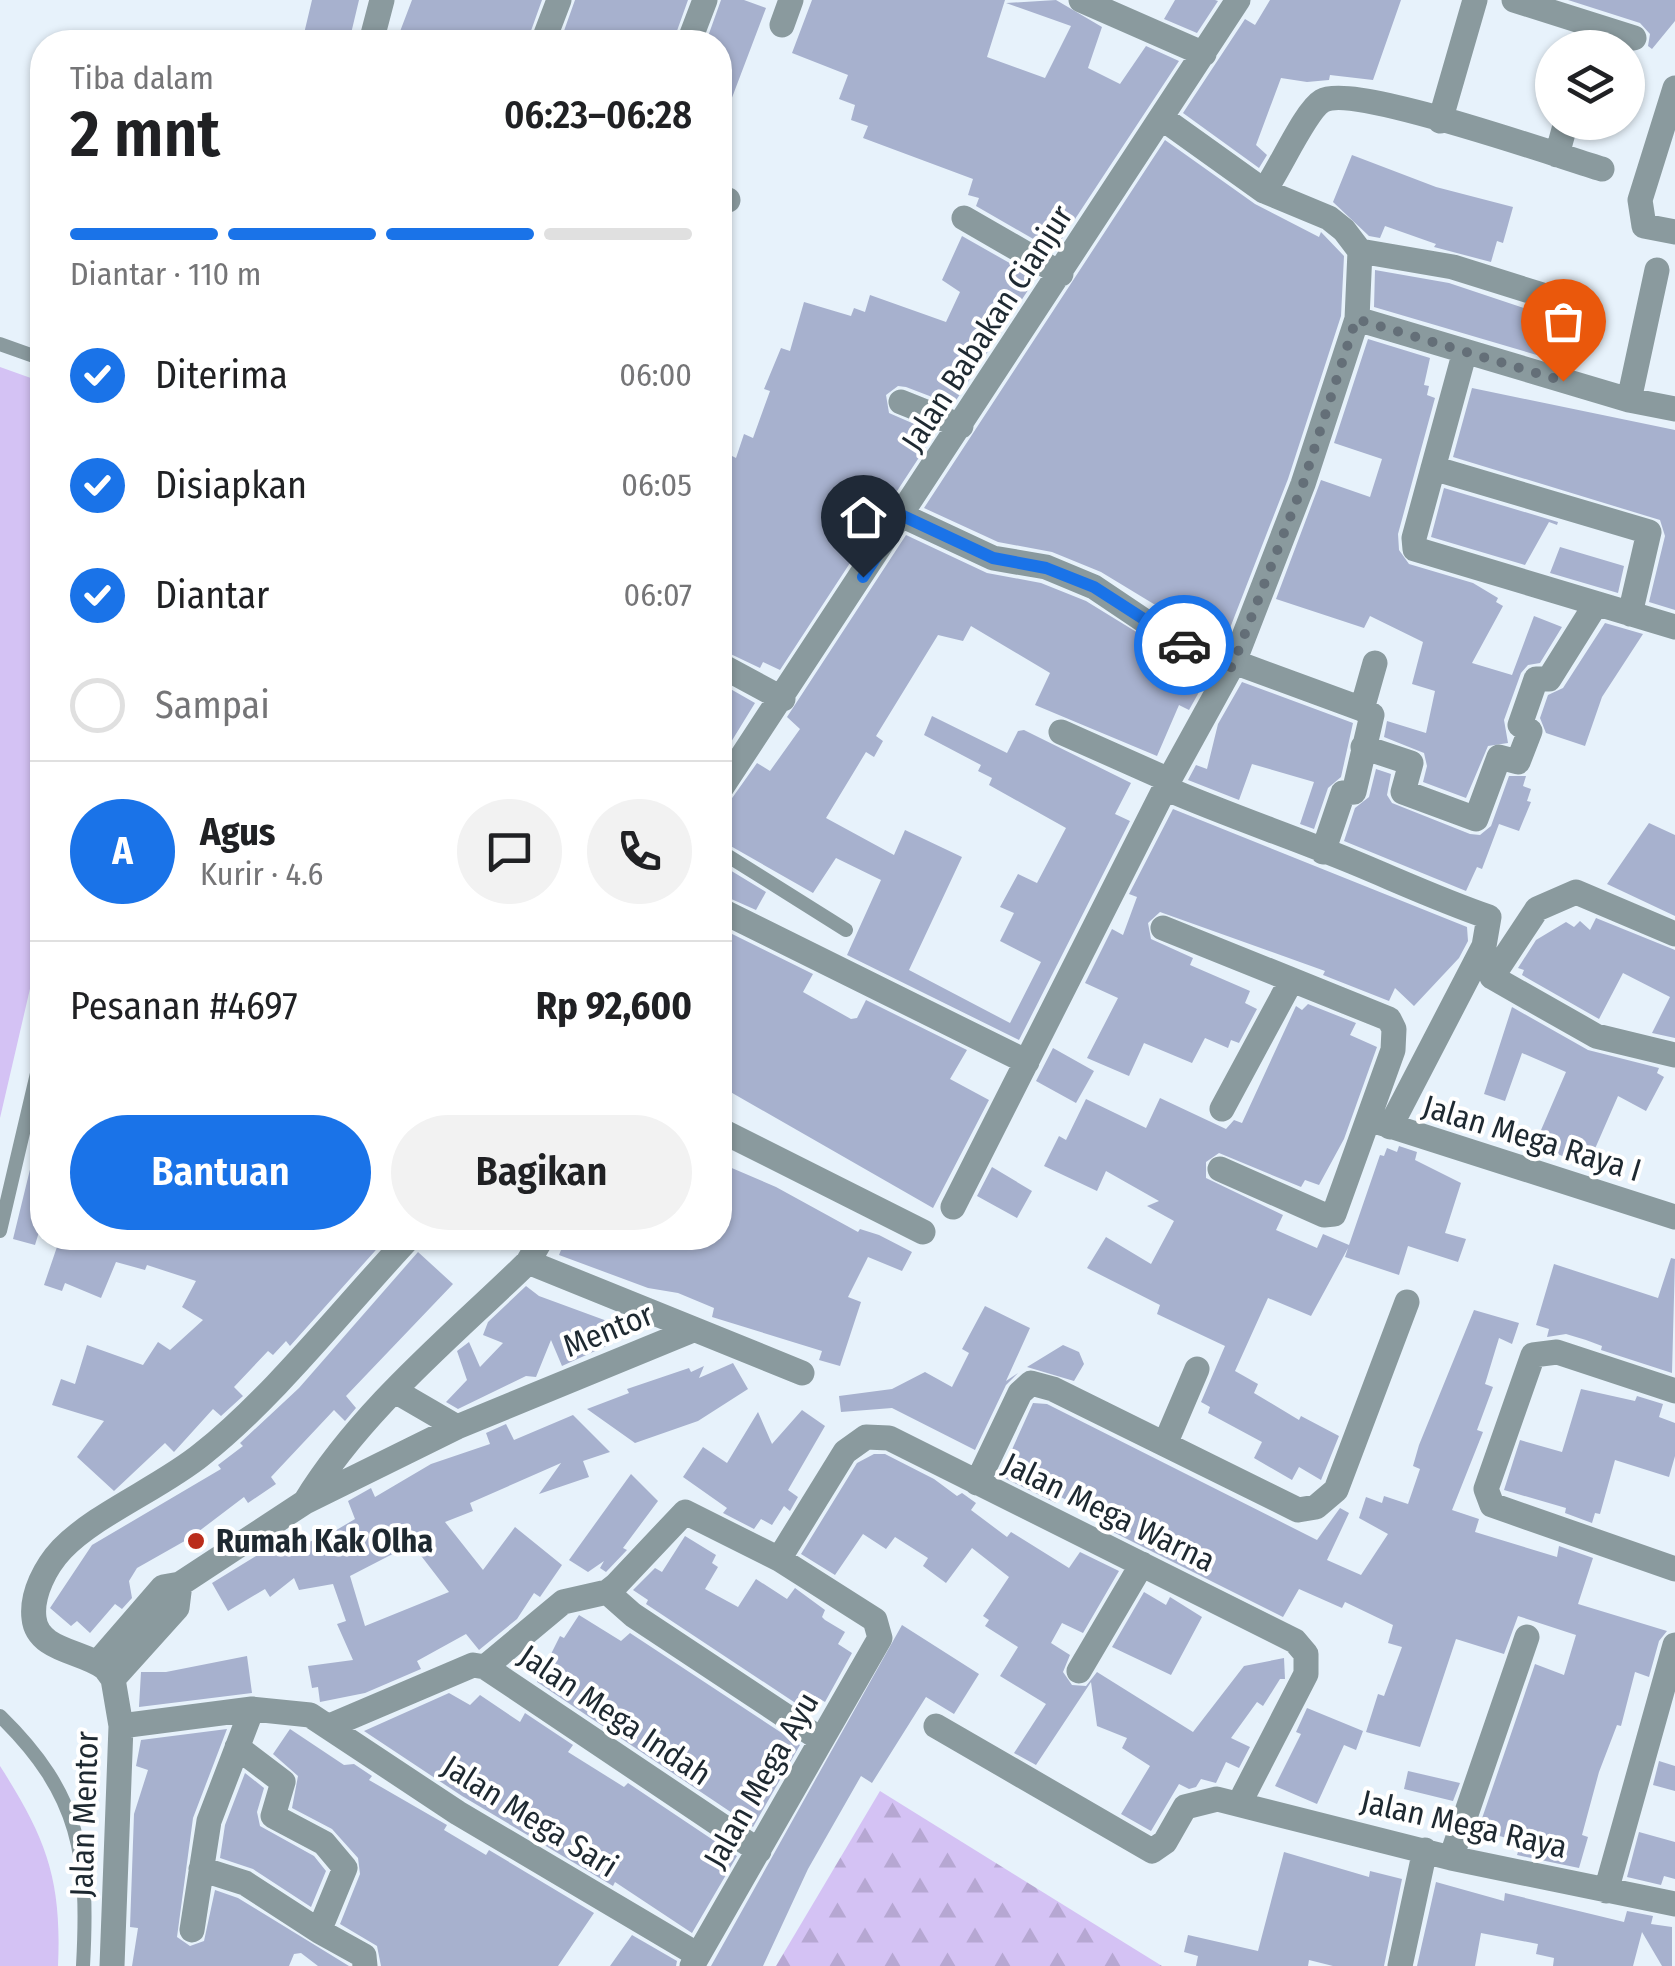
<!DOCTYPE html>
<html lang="id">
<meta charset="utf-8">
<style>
body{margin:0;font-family:"Fira Sans Condensed",sans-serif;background:#f2f2f2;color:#202124;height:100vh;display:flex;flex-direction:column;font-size:38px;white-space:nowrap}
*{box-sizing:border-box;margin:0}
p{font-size:32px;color:#757577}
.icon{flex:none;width:55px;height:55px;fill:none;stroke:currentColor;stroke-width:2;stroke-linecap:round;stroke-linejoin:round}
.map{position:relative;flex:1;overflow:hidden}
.panel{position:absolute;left:30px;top:30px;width:702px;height:1220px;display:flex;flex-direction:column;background:#fff;border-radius:40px;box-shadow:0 2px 8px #0004}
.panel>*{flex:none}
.buttons{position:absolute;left:1535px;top:30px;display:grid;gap:20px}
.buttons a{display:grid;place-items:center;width:110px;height:110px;border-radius:50%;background:#fff;box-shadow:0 2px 8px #0004;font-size:50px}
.pin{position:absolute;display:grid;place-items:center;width:85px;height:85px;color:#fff;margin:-102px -42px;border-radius:50% 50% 50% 0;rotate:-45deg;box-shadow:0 0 10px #0007}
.pin .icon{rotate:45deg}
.courier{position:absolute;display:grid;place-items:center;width:100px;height:100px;margin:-50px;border:8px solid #1a73e8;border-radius:50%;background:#fff;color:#222;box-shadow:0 2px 12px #0007}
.headline em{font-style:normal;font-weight:600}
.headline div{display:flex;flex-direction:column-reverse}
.headline{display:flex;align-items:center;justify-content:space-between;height:170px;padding:0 40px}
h1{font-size:65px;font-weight:600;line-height:75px}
.bar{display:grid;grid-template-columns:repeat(4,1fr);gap:15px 10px;align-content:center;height:120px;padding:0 40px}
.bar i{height:12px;border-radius:8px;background:#e0e0e0}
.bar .on{background:#1a73e8}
.bar p{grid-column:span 4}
.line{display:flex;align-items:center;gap:25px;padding:0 40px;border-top:2px solid #e0e0e0}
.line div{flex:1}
.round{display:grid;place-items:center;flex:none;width:105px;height:105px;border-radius:52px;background:#f2f2f2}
ol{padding:0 40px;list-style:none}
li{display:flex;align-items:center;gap:30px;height:110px}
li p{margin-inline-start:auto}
li .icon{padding:10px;border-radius:50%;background:#1a73e8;color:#fff;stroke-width:4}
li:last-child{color:#757577}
li i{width:55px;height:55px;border:5px solid #e0e0e0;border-radius:50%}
.cta{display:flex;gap:20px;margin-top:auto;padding:20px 40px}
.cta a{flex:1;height:115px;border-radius:60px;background:#1a73e8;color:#fff;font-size:40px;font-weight:600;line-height:115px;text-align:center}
.cta a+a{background:#f2f2f2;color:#202124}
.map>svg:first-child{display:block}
.green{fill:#d4c2f4}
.forest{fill:url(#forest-firs)}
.building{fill:#a7b1ce;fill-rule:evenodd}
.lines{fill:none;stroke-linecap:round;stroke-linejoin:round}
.lane{stroke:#8a9a9e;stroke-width:14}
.street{stroke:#8a9a9e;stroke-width:25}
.done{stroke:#646f78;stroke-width:10;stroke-dasharray:0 18}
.route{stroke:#1a73e8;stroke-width:12}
.poi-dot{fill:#ba2d1c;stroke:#fff;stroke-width:4}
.labels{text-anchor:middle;stroke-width:8;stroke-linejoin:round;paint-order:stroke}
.street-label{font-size:32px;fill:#1e2931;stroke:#fff}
.poi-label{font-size:32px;font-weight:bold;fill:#1e2931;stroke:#fff;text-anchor:start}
</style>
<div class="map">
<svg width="1675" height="1966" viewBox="0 0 1675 1966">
<defs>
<pattern id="forest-firs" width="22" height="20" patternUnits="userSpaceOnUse" patternTransform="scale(2.5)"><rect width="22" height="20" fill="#d4c2f4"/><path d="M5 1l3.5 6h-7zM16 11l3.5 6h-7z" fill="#b6a7d2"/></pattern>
</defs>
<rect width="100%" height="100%" fill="#e7f2fb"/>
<path class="green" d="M0 367 42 382V937L0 1118Z
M0 1766C46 1838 62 1879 58 1966H0Z"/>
<path class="forest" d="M880 1791 1162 1966H776Z"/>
<path class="building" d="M312 0H359L349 42H302Z
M412 0H542L527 42H396Z
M575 0H688L673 42H560Z
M721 0H744L766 8 722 124 720 42H706Z
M812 0H1005L987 57 1045 78 1071 26 1006 3 1056 0 1102 27 1088 68 1120 84 1146 46 1179 61 1054 251 976 206 979 198 968 195 973 179 863 138 868 126 851 120 855 105 839 99 848 75 792 53Z
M1175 0H1215L1218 1 1197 33 1164 19Z
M1270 0H1401L1373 80 1330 75 1329 80 1307 82 1281 78 1256 145 1267 155 1259 168 1183 113 1245 19 1255 25Z
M1568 0H1675V21L1652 49 1648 46 1650 34 1640 23Z
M1165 140 1255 204 1319 237 1321 232 1344 256 1341 316 1288 479 1223 646 1101 572 1052 552 998 542 924 508Z
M1352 155 1436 187 1513 207 1503 243 1497 241 1491 262 1434 247 1436 244 1385 226 1380 238 1369 236 1333 202Z
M962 236 1036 278 953 405 906 387 898 386 886 395 889 413 935 433 780 670 763 662 760 668 720 649V450L736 458 744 434 753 438 770 391 764 389 781 348 790 351 804 302 851 316 854 308 865 312 870 295 946 322 960 292 942 280Z
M1375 270 1449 283 1593 331 1584 361 1548 352 1547 358 1374 307Z
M1368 339 1430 358 1424 385 1429 386 1427 395 1435 398 1398 534 1399 550 1409 564 1473 583 1498 598 1496 602 1503 606 1472 663 1512 675 1534 616 1562 627 1540 663 1528 665 1521 673 1504 720 1508 743 1488 746 1466 798 1423 782 1427 766 1424 753 1384 737 1387 721 1426 733 1435 691 1412 684 1423 642 1370 616 1364 628 1276 599 1321 480 1370 497 1382 459 1334 443Z
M1472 388 1675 430V610L1649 602 1665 536 1660 520 1453 457Z
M1444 488 1558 522 1557 525 1549 522 1525 565 1431 537Z
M906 535 987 573 1041 583 1086 601 1208 676 1189 710 1179 705 1157 756 1035 705 1050 673 971 626 963 641 938 635 876 736 883 741 874 757 866 752 826 818 894 855 905 830 962 857 909 970 1010 1023 1041 962 1000 941 1014 913 1000 907 1018 874 1037 883 1066 828 989 785 992 778 978 771 981 765 924 735 932 716 1007 753 1018 731 1024 730 1131 783 1115 814 1130 821 1019 1040 847 955 881 880 836 858 813 893 720 840V815L757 763 770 771 800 729 787 717Z
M1560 547 1624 566 1618 593 1550 573Z
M1605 623 1643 634 1602 697 1585 746 1546 733 1540 718 1548 695 1563 688Z
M1242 682 1353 723 1341 777 1328 788 1314 829 1300 824 1314 782 1252 764 1239 800 1188 780 1196 765 1207 769 1218 724Z
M720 683 755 703 720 760Z
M1376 769 1391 774 1387 795 1392 803 1470 834 1480 835 1491 826 1509 776H1526L1523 786 1531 789 1527 801 1531 802 1519 831 1499 824 1482 869 1477 867 1466 891 1344 841 1355 808 1369 797Z
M1173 809 1467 927 1468 941 1459 958 1414 1006 1395 988 1389 1001 1323 975 1325 971 1160 912 1148 923 1151 939 1193 958 1190 965 1250 991 1245 1003 1257 1009 1239 1043 1231 1040 1228 1048 1205 1038 1192 1063 1144 1043 1129 1076 1087 1058 1118 998 1085 983 1112 929 1123 935 1137 897 1129 894Z
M1649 823 1675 835V916L1607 884Z
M720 864 766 892 756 910 720 894Z
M1596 918 1675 950V1038L1652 1033 1670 997 1623 973 1599 1019 1522 975 1524 970 1518 968 1536 940 1566 922 1574 927 1580 921 1590 930Z
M720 928 813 974 803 992 851 1019 857 1018 866 1000 967 1050 950 1079 989 1100 933 1208 720 1086Z
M1308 1004 1356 1023 1350 1035 1377 1047 1344 1139 1319 1185 1305 1180 1301 1187 1219 1153 1206 1162V1178L1283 1215 1276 1230 1317 1248 1323 1234 1349 1245 1380 1155 1384 1156 1387 1148 1397 1152 1399 1146 1417 1152 1415 1160 1461 1183 1445 1233 1466 1239 1458 1262 1408 1246 1399 1275 1345 1257 1348 1248 1311 1316 1268 1298 1235 1371 1258 1384 1254 1393 1299 1420 1301 1416 1339 1436 1321 1480 1299 1467 1292 1480 1254 1458 1262 1442 1208 1413 1210 1407 1201 1402 1225 1346 1157 1314 1160 1305 1087 1268 1106 1237 1151 1264 1174 1221 1147 1206 1159 1201 1106 1171 1097 1191 1044 1166 1059 1136 1066 1140 1086 1099 1146 1128 1160 1098 1226 1129 1234 1120 1242 1123 1296 1006 1302 1010Z
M1512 1007 1588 1050 1659 1068 1657 1073 1664 1077 1646 1111 1618 1096 1587 1167 1535 1144 1566 1072 1522 1053 1505 1101 1484 1094Z
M1053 1048 1094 1071 1076 1103 1036 1081Z
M36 1145 42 1146V1222L35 1245 13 1239Z
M720 1163 776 1187 858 1232 860 1229 879 1235 912 1252 902 1271 868 1257 848 1297 861 1302 840 1366 819 1360 822 1351 712 1317 714 1308 678 1293 648 1288 559 1255 566 1238H720Z
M992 1167 1032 1191 1017 1218 977 1196Z
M60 1238H378L383 1242 290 1346 286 1341 273 1355 268 1351 234 1387 243 1396 221 1416 213 1409 174 1452 165 1443 114 1491 77 1457 104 1421 52 1405 61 1379 75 1384 87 1345 143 1365 158 1342 170 1350 203 1320 182 1307 196 1281 147 1265 145 1270 116 1262 101 1298 65 1283 62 1291 44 1285Z
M418 1252 453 1284 346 1396 356 1408 345 1421 334 1410 271 1477 276 1484 248 1503 244 1497 190 1538 137 1568 129 1581 132 1598 122 1609 115 1604 90 1633 77 1621 71 1626 50 1608 92 1545 221 1469 218 1465 243 1446 240 1443 299 1388Z
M1671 1258 1675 1259 1672 1373 1601 1350 1602 1346 1586 1340 1566 1334 1547 1337 1549 1329 1536 1325 1554 1264 1658 1298Z
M526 1286 539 1296 637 1332 562 1366 551 1340 536 1377 526 1376 458 1409 446 1402 467 1380 457 1351 469 1342 480 1367 503 1343 483 1335 488 1322Z
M985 1306 1030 1328 1006 1381 1018 1373 1006 1385 975 1450 892 1408 841 1412 839 1396 892 1389 925 1372 952 1387 969 1353 962 1349Z
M1474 1310 1519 1323 1512 1344 1499 1338 1485 1384 1493 1387 1477 1430 1483 1432 1452 1510 1479 1519 1475 1532 1557 1557 1559 1546 1593 1558 1578 1604 1667 1631 1659 1641 1649 1677 1635 1672 1621 1726 1617 1725 1599 1772 1582 1835 1588 1837 1579 1868 1517 1855 1521 1842 1478 1830 1535 1664 1564 1675 1576 1635 1518 1616 1504 1654 1456 1639 1420 1747 1366 1732 1378 1694 1384 1696 1402 1647 1388 1643 1393 1625 1345 1602 1342 1608 1299 1589 1283 1617 1099 1525 1092 1514 1059 1496 1056 1503 1000 1476 1033 1403 1047 1404 1317 1540 1340 1508 1349 1513 1327 1560 1361 1575 1388 1534 1359 1518 1366 1497 1382 1503 1384 1496 1408 1504 1420 1469 1413 1466 1419 1445Z
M1063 1345 1079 1352 1084 1364 1074 1381 1027 1367Z
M733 1363 748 1389 698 1421 635 1443 587 1409 629 1393 627 1389 689 1368 691 1372 704 1366 699 1378Z
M1581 1389 1635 1401 1637 1396 1663 1404 1659 1417 1675 1423V1456L1669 1477 1615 1460 1600 1514 1595 1513 1592 1523 1565 1513 1566 1508 1504 1490 1520 1440 1562 1452Z
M802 1410 825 1426 788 1490 798 1497 790 1511 784 1506 772 1525 761 1519 754 1529 723 1513 727 1508 683 1477 703 1447 727 1463 758 1412 772 1444Z
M573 1415 610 1452 583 1461 589 1477 539 1494 561 1463 470 1503 473 1511 445 1522 483 1570 515 1527 562 1565 540 1597 534 1593 517 1619 479 1650 466 1634 417 1661 421 1669 365 1693 320 1702 318 1687 312 1688 308 1666 353 1660 337 1624 346 1621 333 1584 299 1590 294 1578 270 1597 265 1589 228 1611 212 1583 290 1535 295 1547 328 1535 355 1519 348 1501 371 1488 375 1497 431 1464 490 1444 486 1433 506 1424 514 1440ZM412 1544 449 1592 365 1626 350 1576Z
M874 1454H885L934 1479 957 1496 962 1493 976 1503 971 1510 1007 1537 1011 1532 1069 1568 1080 1552 1119 1571 1083 1633 1062 1623 1051 1643 1070 1655 1063 1672 1072 1685 1086 1686 1097 1672 1193 1732 1244 1666 1284 1658 1285 1679H1280L1263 1706 1257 1702 1231 1738 1250 1747 1239 1768 1226 1762 1216 1783 1201 1779 1196 1787 1189 1789 1179 1784 1151 1831 1121 1814 1150 1766 1122 1748 1127 1738 1097 1726 1091 1682 1036 1765 1014 1753 1046 1704 1000 1676 1018 1647 985 1626 989 1620 983 1616 1009 1577 972 1548 946 1583 923 1566 928 1558 895 1537 886 1549 863 1534 835 1575 801 1554 857 1463Z
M631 1474 658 1501 623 1548 627 1550 606 1572 600 1568 604 1561 588 1572 569 1560Z
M685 1536 716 1555 712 1563 718 1567 705 1589 738 1607 756 1579 787 1599 795 1588 825 1610 822 1617 825 1620 845 1632 838 1644 852 1653 825 1702 815 1696 806 1710 646 1604 648 1600 633 1590 655 1568 662 1572Z
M1144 1592 1166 1605 1170 1597 1202 1617 1171 1675 1112 1647Z
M579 1615 621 1641 630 1633 800 1745 753 1827 537 1682 560 1636 564 1638Z
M902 1625 979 1674 954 1714 926 1697 872 1783 861 1776 808 1869 763 1966H711Z
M247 1656 252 1693 139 1707 141 1672H166Z
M449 1693 470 1705 480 1695 520 1722 525 1713 573 1745 568 1752 624 1787 628 1783 737 1856 692 1933 615 1882 613 1886 462 1796 364 1731Z
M1307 1708 1363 1731 1356 1750 1344 1745 1317 1804 1275 1786 1301 1734 1296 1732Z
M227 1729 193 1818 177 1937 190 1946 204 1941 215 1890 238 1898 349 1966H318L301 1953 294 1954 289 1966H132L138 1928 130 1927 134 1814 148 1770 136 1766 141 1740Z
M290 1729 344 1765 354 1764 372 1776 369 1780 447 1825 444 1830 486 1855 489 1850 594 1913 558 1966H381L377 1946 340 1924 360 1874 358 1858 332 1829 292 1808 298 1776 273 1754Z
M1659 1761 1675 1766V1791L1653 1785Z
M1408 1771 1460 1783 1453 1801 1404 1789Z
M245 1773 264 1788 257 1812 260 1826 314 1856 326 1871 311 1907 253 1869 220 1858 225 1825Z
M1639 1832 1675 1842V1879L1664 1876 1661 1885 1627 1877Z
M1284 1852 1369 1877 1370 1871 1402 1879 1384 1966H1333L1309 1960 1308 1966H1196L1198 1956 1184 1952 1188 1935 1258 1951Z
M1436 1882 1504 1901 1505 1893 1624 1922 1627 1911 1653 1916 1651 1924 1672 1927V1966H1662L1642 1932 1633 1966H1553L1554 1958 1536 1954 1538 1944 1481 1933 1475 1966H1417Z
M632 1935 677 1961 676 1966H610Z"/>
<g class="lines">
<path class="lane" d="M0 344 42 359
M720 851 846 930
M0 1231 42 1052
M0 1716C81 1795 89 1857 83 1966"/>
<path class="street" d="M1081 0 1204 54
M1514 0 1634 38
M782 25 791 0
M371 42 382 0
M543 42 559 0
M689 42 705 0
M1675 88 1640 200 1644 226 1675 232
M1440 121 1475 0
M1557 155 1566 122
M1264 191C1279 171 1305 111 1322 101 1353 83 1558 156 1602 169
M720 197 728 200
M964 218 1061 274
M1360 251 1453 267 1568 303
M1357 319 1629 400 1675 409
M1465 351 1414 538 1415 549 1675 627
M1629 400 1657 270
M901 402 961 426
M1433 468 1649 532 1630 614
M903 516 993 558 1046 567 1094 587 1155 628 1230 669
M1234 662 1362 709 1375 663
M720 665 783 699
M1061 732 1169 780
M1363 747 1411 763 1403 792 1476 819 1499 757 1518 762 1530 731 1520 725 1536 679H1549L1596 604
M1165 788C1227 815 1290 836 1353 862 1399 881 1442 901 1489 917L1484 946 1390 1127
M720 790 1238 0
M1323 852 1343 793 1354 792 1372 715 1362 709
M720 910 1027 1062
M1163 928 1389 1019 1394 1029 1393 1050 1334 1214 1324 1215 1220 1169
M1675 934 1576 892 1537 909 1492 977 1596 1036 1675 1055
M1222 1109 1291 981
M1375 1121 1675 1217
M720 1130 923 1232
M953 1207 1169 780 1234 662 1303 484 1357 319 1360 251 1344 230 1329 218 1264 191 1162 118
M528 1262 802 1373
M395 1391 457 1427
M1675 1391 1557 1352 1533 1355 1486 1489 1492 1505 1675 1569
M1165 1444 1197 1369
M977 1483 1020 1393 1031 1383 1053 1389 1298 1510 1316 1507 1336 1490 1407 1302
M305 1502C362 1409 451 1337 528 1262L542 1238
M779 1559 845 1452 866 1437 889 1438 1295 1641 1306 1654V1674L1240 1802
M607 1592 633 1615 820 1739
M98 1662 163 1587 180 1584 305 1502 457 1427 693 1330
M485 1667 759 1851
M1079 1671 1142 1564
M113 1679 177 1608 180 1584
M332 1725 473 1665 485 1667 563 1602 607 1592 616 1585 685 1512 779 1559 875 1620 880 1638 692 1966
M121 1726 252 1709 310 1715 458 1813 698 1955
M936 1726 1152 1851 1165 1842 1185 1807 1217 1799 1451 1858 1675 1904
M237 1747 283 1782 273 1816 324 1843 345 1868 319 1931 364 1956 365 1966
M1451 1858 1527 1637
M201 1869 245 1883 319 1931
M1606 1891 1675 1645
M192 1930 209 1821 252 1709
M112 1966 121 1726 113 1679 105 1668C84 1651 37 1651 34 1618 31 1594 46 1566 62 1549 97 1513 162 1487 202 1454 273 1398 345 1306 409 1238
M1400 1966 1425 1850"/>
</g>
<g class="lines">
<path class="done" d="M1184 645 1230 669 1234 662 1303 484 1356 319 1563 381"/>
<path class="route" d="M863 577 903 516 993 558 1046 568 1094 587 1184 645"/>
</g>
<circle class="poi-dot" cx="196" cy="1541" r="10"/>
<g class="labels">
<g class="street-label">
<text transform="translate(987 328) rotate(-57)" y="11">Jalan Babakan Cianjur</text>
<text transform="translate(1532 1138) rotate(17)" y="11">Jalan Mega Raya I</text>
<text transform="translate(608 1330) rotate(-22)" y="11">Mentor</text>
<text transform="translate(1109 1512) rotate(26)" y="11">Jalan Mega Warna</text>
<text transform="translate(615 1715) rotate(34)" y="11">Jalan Mega Indah</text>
<text transform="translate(761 1780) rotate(-60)" y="11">Jalan Mega Ayu</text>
<text transform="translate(84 1814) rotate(-88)" y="11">Jalan Mentor</text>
<text transform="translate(530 1816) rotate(32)" y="11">Jalan Mega Sari</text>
<text transform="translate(1464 1824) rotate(13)" y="11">Jalan Mega Raya</text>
</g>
<g class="poi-label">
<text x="216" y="1552">Rumah Kak Olha</text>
</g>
</g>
</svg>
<div class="buttons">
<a><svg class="icon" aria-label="layers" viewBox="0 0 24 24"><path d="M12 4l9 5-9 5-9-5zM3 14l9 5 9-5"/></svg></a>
</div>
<div class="pin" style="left:1563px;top:381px;background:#ea580c"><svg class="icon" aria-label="bag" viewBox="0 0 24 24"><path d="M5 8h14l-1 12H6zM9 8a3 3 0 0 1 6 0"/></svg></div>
<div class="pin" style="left:863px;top:577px;background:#1f2937"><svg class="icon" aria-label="home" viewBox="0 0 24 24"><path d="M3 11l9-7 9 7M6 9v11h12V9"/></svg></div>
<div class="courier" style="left:1184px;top:645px"><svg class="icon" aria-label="car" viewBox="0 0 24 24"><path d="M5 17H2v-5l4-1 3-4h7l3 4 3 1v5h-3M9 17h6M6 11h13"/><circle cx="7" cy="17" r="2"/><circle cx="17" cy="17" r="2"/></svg></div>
<section class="panel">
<div class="headline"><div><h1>2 mnt</h1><p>Tiba dalam</p></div><em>06:23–06:28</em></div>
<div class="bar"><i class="on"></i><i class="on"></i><i class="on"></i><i></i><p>Diantar · 110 m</p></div>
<ol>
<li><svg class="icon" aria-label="check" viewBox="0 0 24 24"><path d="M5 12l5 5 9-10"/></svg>Diterima<p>06:00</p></li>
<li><svg class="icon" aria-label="check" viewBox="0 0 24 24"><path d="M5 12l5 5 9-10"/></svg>Disiapkan<p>06:05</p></li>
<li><svg class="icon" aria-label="check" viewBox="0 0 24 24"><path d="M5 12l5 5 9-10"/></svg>Diantar<p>06:07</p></li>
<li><i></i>Sampai</li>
</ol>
<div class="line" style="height:180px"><b class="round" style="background:#1a73e8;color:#fff">A</b><div><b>Agus</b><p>Kurir · 4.6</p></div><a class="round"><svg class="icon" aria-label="chat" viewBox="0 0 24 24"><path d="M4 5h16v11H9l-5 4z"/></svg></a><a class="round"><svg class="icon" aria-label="phone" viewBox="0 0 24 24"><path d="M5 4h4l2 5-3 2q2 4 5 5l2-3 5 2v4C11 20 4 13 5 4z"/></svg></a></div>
<div class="line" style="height:130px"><div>Pesanan #4697</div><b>Rp 92,600</b></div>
<div class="cta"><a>Bantuan</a><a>Bagikan</a></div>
</section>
</div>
